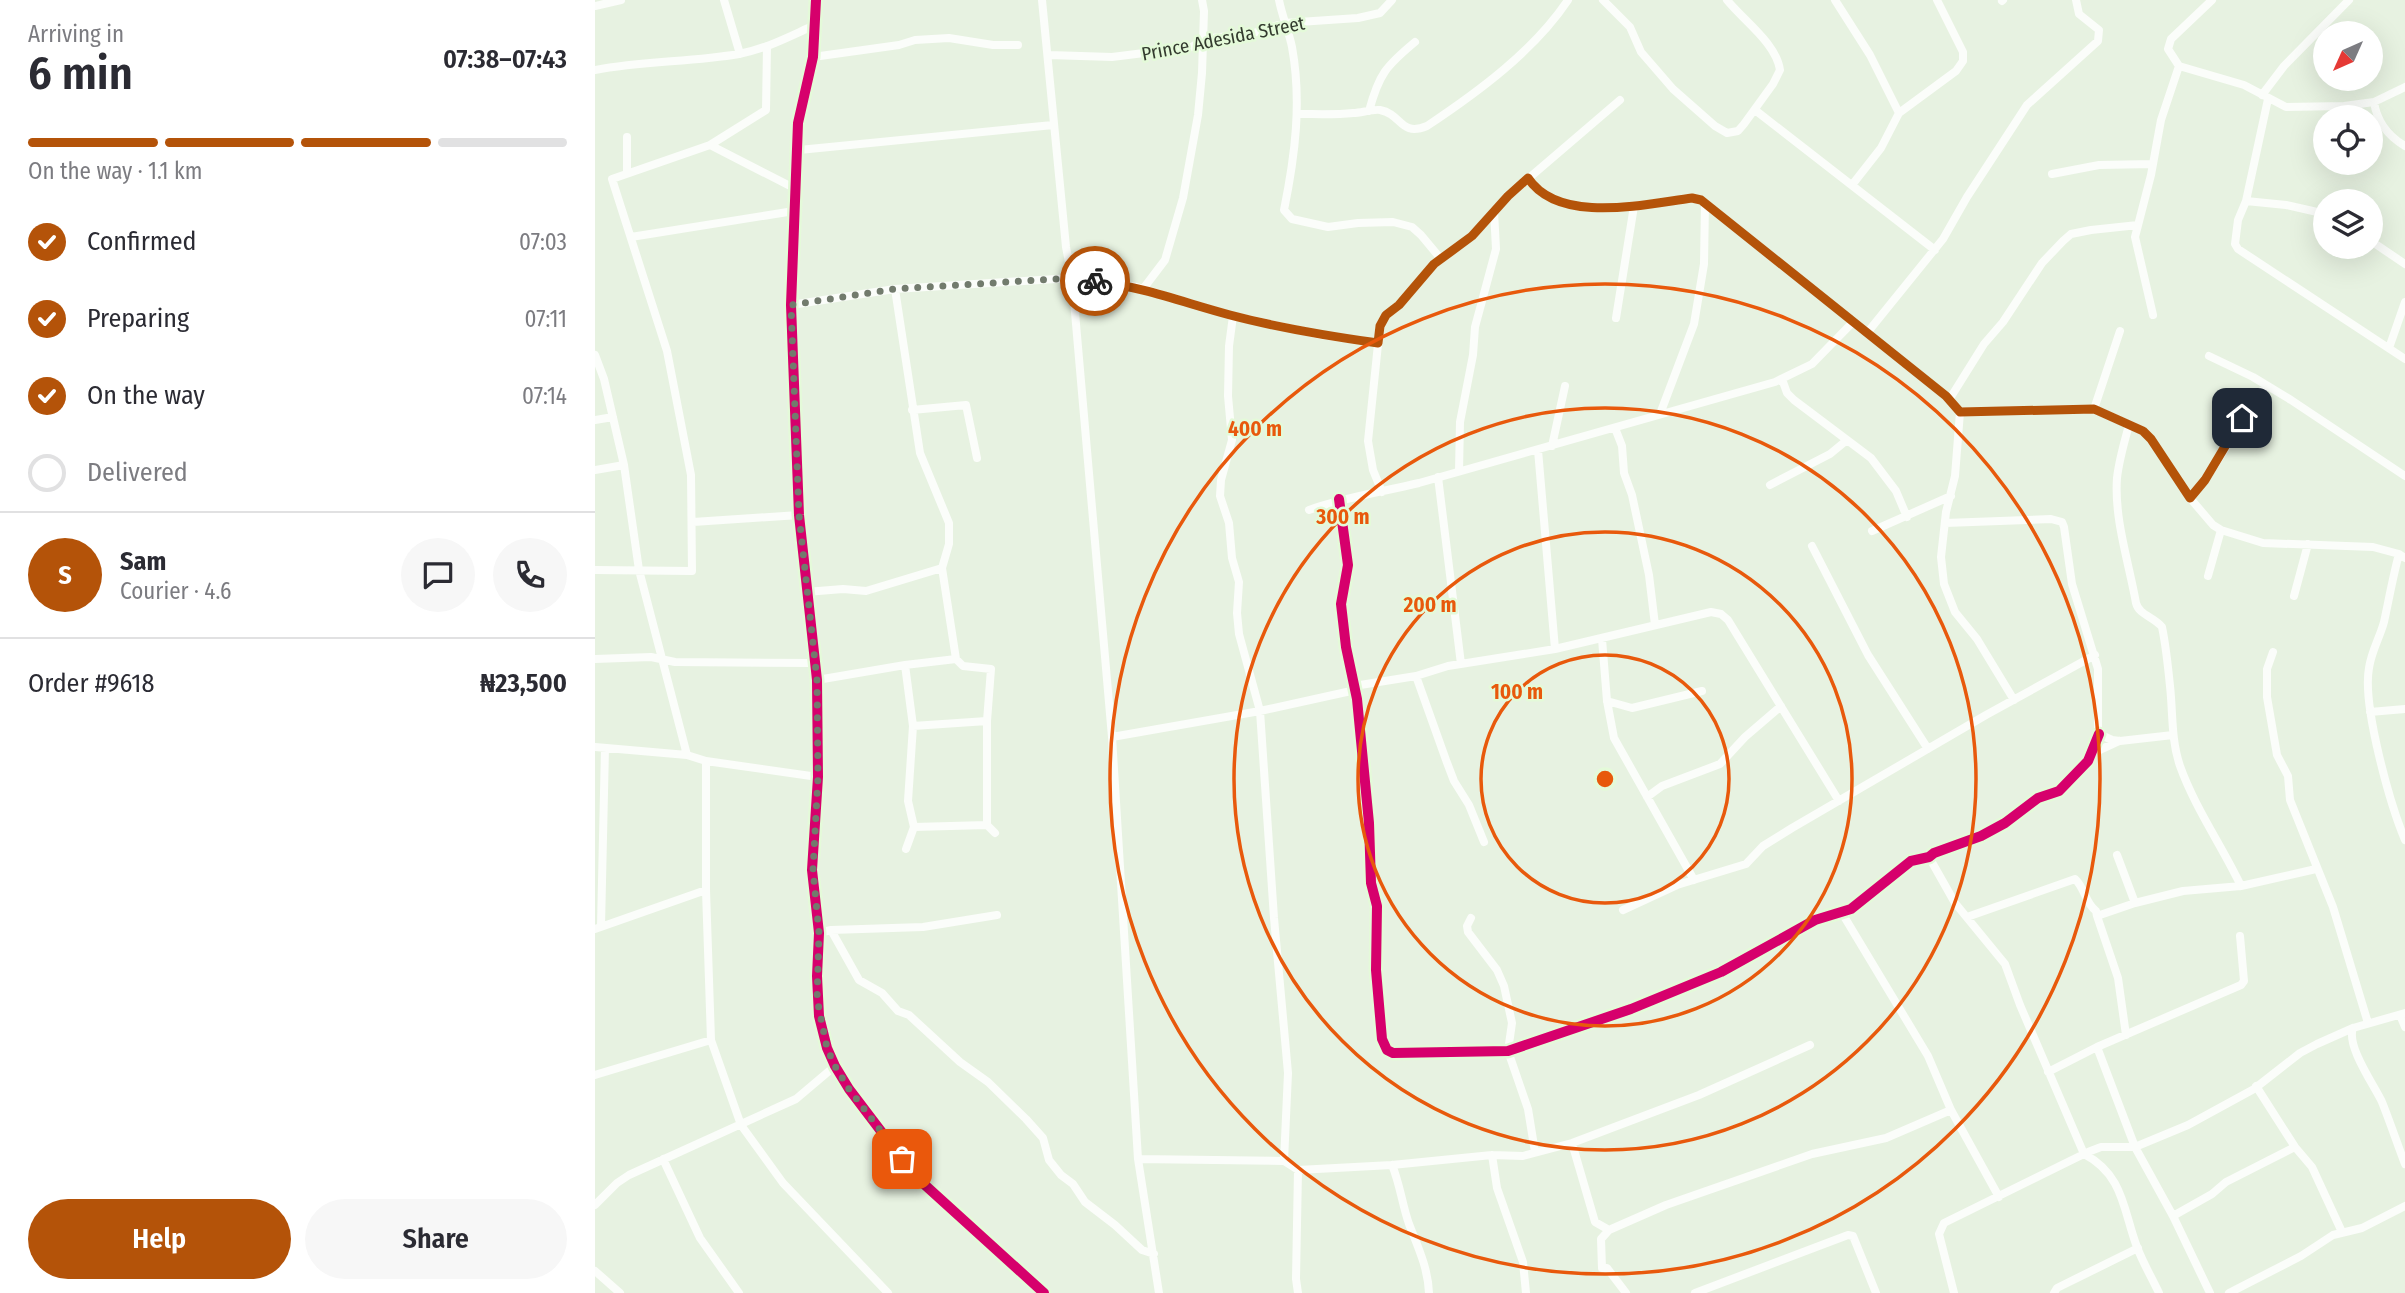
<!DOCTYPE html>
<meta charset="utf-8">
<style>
body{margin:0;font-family:"Fira Sans Condensed",sans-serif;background:#f7f7f7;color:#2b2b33;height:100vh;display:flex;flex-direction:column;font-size:26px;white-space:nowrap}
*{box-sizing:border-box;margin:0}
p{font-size:23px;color:#7c7c81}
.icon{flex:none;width:38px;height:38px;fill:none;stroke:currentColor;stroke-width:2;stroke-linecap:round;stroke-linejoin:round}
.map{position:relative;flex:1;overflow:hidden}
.details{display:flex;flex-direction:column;background:#fff;width:595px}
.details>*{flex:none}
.needle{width:46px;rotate:225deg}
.fabs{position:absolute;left:1718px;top:21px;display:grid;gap:14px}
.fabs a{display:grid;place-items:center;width:70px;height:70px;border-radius:50%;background:#fff;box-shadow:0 7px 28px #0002;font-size:35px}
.pin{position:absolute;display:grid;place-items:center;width:60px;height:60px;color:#fff;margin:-30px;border-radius:14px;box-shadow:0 4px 10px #0006}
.courier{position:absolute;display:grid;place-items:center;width:70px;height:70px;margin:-35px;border:5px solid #b45309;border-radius:50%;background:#fff;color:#222;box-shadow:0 2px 9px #0007}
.summary em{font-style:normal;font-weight:600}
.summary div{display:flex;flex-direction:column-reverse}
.summary{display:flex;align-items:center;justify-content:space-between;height:119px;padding:0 28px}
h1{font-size:46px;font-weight:600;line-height:52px}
.bar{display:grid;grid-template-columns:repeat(4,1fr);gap:10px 7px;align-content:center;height:84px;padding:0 28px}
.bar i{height:9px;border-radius:5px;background:#e1e1e2}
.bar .active{background:#b45309}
.bar p{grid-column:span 4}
.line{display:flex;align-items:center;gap:18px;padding:0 28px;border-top:2px solid #e1e1e2}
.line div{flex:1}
.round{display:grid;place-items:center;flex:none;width:74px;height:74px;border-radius:37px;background:#f7f7f7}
ol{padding:0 28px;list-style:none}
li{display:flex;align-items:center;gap:21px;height:77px}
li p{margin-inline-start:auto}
li .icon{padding:7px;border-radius:50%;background:#b45309;color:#fff;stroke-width:4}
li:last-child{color:#7c7c81}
li i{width:38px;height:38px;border:4px solid #e1e1e2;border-radius:50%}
.button{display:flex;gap:14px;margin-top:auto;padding:14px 28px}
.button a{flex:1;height:80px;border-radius:42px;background:#b45309;color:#fff;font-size:28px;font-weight:600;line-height:80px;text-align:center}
.button a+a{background:#f7f7f7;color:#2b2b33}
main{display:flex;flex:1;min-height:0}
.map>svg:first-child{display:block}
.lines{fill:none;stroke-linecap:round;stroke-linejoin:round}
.minor{stroke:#fbfdfa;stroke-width:8}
.cycleway-casing{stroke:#e4fad9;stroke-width:15}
.cycleway{stroke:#d6006c;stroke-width:10}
.done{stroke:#727b6d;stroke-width:7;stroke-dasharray:0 12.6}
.route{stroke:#b45309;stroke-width:9}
.ring{fill:none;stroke:#e8590c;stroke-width:3.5}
.labels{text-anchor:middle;stroke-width:5;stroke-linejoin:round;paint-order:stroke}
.street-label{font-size:19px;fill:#333b2e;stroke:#e4fad9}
.centre{fill:#e8590c;stroke:#e4fad9;stroke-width:3.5}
.ring-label{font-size:21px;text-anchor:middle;font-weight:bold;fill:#e8590c;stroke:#e4fad9;stroke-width:5;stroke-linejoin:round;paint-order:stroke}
</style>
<main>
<section class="details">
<div class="summary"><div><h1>6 min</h1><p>Arriving in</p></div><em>07:38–07:43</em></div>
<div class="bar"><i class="active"></i><i class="active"></i><i class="active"></i><i></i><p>On the way · 1.1 km</p></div>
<ol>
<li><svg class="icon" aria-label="check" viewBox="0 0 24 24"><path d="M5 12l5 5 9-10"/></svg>Confirmed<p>07:03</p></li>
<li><svg class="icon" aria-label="check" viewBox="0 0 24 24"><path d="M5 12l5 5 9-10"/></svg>Preparing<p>07:11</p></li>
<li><svg class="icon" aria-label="check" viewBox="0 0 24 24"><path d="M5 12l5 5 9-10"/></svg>On the way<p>07:14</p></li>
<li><i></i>Delivered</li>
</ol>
<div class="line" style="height:126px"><b class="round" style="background:#b45309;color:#fff">S</b><div><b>Sam</b><p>Courier · 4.6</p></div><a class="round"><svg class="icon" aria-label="chat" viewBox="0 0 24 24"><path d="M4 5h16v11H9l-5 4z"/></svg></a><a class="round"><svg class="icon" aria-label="phone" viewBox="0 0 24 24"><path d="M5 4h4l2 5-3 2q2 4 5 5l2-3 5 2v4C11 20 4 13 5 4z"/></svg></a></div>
<div class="line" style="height:91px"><div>Order #9618</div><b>₦23,500</b></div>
<div class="button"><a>Help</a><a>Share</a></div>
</section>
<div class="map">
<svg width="1810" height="1293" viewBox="0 0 1810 1293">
<rect width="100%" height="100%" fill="#e7f2e1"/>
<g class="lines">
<path class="minor" d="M129 0 145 54
M221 0 218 57 203 123 196 305 204 515 222 680 223 777 217 870 224 933 222 976 224 1016 232 1048 240 1066 254 1089 320 1176 449 1293
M447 0 471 247 477 278 517 737 543 1159 564 1293
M684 0C687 16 694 32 697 47 707 102 700 156 689 210L697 219 733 227 763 223 798 222 817 227 826 235 846 259
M1008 0 1035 27 1046 52 1078 89 1120 126 1132 133 1143 131 1149 124 1178 84 1185 70C1181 43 1149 21 1132 0
M1240 0 1275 55 1304 113
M1617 0 1576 39 1573 49 1584 66 1649 85 1691 107 1749 106 1779 102 1810 87
M1407 1 1408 0
M0 6 26 0
M454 55 517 57 597 47 608 39 659 33 689 23 763 18 785 13 797 0
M218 57 304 45 320 40 354 38 398 45H423
M0 70C48 61 97 62 144 54 171 49 195 36 220 25
M1667 95 1689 66 1754 0
M1673 99 1651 201 1643 220 1640 244 1643 249 1810 359
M1779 102C1782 122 1793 136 1810 146
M1160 110 1340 250
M774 111C784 74 791 66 820 42
M703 114C721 114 740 115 758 113 766 113 777 109 785 110 807 114 805 137 832 126 883 92 939 51 973 0
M32 137V172
M115 145 171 110 172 46
M204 150 458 125
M1457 174 1504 165 1558 164
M933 178C964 225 1050 204 1097 198L1106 200 1351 396 1365 412 1499 409 1548 431 1556 439 1595 498 1618 525 1626 530 1668 543 1778 547 1804 554 1810 558
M1257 185 1286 148 1304 113 1361 71 1368 61V52L1342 0
M1651 201 1691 205 1731 214
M36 237 199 211
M1776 241 1810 264
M477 278 542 287 638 316 634 346 633 396 637 440 626 480 625 496 634 523 637 558 644 582 642 613 644 634 665 711 679 918 693 1073 689 1161
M300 289 325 453 354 523V544L347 568 361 659 368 666 396 669 392 721V825L400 833
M548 289 570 260 588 198 603 115 607 73 609 11 607 0
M196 305 300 289 477 278 478 282
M1558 315 1540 237 1556 175 1566 120 1584 66
M638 316 726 335 783 343
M1021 318 1039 206
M1272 333 1348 239 1372 197 1432 105 1503 41 1504 30 1484 14 1481 0
M1794 348 1810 302
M0 355 9 379 29 465 44 570 92 755
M1614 356 1658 377 1696 400 1810 476
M1187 379 1192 393 1199 400 1276 458 1301 491 1312 517
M1354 400 1389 344 1408 322 1447 263 1468 241 1476 234 1496 230 1543 225
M1499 409 1525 331
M317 410 371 405 382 458
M1365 412 1360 476 1351 512 1346 557 1349 584 1360 612 1382 639 1419 700
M1065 414 1099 324 1109 264 1110 203
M0 420 18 417
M1534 425C1529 443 1524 460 1522 478 1519 519 1534 563 1541 603 1544 615 1559 617 1567 627 1571 646 1573 666 1575 686 1578 713 1576 740 1585 766 1600 808 1627 846 1646 886
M1020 428 1027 446 1029 473 1037 495 1054 575 1060 625
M957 446 970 386
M943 450 960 649
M0 470 29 465
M864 471 865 422 878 355 880 327 901 249 899 211
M843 477 866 664
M1175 485 1235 454 1252 440
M787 492 778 470 773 441 785 325 791 315 804 305 839 264 877 236 913 196 1025 100
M1595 498 1610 480 1671 385
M744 499 753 565 746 604 751 647 762 699 774 823 776 883 782 906 781 970 787 1039 792 1050 798 1053 913 1051 1036 1009 1126 972 1220 920 1256 909 1316 861 1334 857 1339 853 1386 836 1410 823 1443 798 1464 791 1493 761 1504 734
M714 510C750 497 787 492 824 483L1180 382 1217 364 1258 322
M98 522 204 515
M1350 523 1456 519 1467 522 1469 527 1477 584 1503 669V737
M1277 531 1356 496
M1217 546 1273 655 1333 749
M1804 554C1798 576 1794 599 1789 622 1785 637 1776 652 1774 668 1767 705 1795 804 1810 840
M0 570 97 571 96 475 72 351 17 179 115 145 199 188
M1613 576 1626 530
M211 592 248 589 271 591 347 568
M1699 596 1713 544
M1007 639 1012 701 1019 738 1099 880
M1678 652 1672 669V697L1682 755 1693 776 1695 800 1738 907 1773 1023
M0 659 56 657 80 662 219 663
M310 665 318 726 313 801 319 827 311 849
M821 676 851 760 859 781 874 805 889 842
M222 680 310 665 361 659
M1012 701 1037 708 1107 691
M1775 712 1810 709
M318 726 392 721
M1504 734 1517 740 1525 741 1578 735
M517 737 665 711 756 691 759 686 821 676 853 666 960 649 1116 612 1126 614 1133 620 1244 801
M0 747 92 755 111 761 223 777
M1498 753 1524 741
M111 761V890L116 1040 146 1125 188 1183 293 1293
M1052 797 1067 786 1125 764 1150 737 1186 706
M319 827 392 825
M1522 855 1540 903
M1334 857 1360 903 1410 964 1425 1005 1489 1154C1529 1175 1528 1210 1542 1247 1548 1263 1557 1278 1564 1293
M1028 910 1082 885 1151 864 1168 846 1197 828 1391 715 1500 655
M1247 913 1333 1056 1356 1110 1404 1197
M1502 916 1523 978 1531 1035
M1372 917 1480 879C1490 888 1490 903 1501 911L1502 916 1540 903 1588 891 1646 886 1721 869
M876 918 872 926 873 932 902 970 909 986 917 1023 913 1051 933 1109 940 1152
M6 926 10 748
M0 929 111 890
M236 930 328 927 402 915
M224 933 236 930 264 980 287 993 303 1011 314 1015 365 1062 393 1082 431 1119 448 1138 454 1160 466 1175 478 1184 490 1202 520 1225 547 1250 559 1254
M1805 1015 1810 1027
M1758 1028C1751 1046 1779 1085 1787 1102 1795 1122 1802 1143 1810 1164
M1502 1047 1540 1147 1578 1216 1615 1293
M1453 1072 1502 1047 1646 985 1649 981 1645 936
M0 1075 116 1040
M1661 1086 1700 1147 1717 1167 1747 1232
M977 1143 1000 1222 1014 1230
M897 1155 902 1188 928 1262 931 1293
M68 1159 105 1238 144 1293
M543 1159 689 1161 703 1170 797 1165 897 1155 928 1156 977 1143 1104 1095 1215 1045
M797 1165C805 1184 807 1204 814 1224 823 1247 833 1268 834 1293
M703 1170 701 1279 703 1293
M0 1205 22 1183 34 1175 201 1099 240 1066
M1578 1216 1617 1194 1631 1182 1700 1147
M0 1271 25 1293
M1031 1293 1012 1268H1007L1006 1239 1014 1230 1071 1205 1217 1154 1291 1138 1356 1110
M1100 1293 1253 1235 1258 1236 1281 1293
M1359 1293 1344 1234 1349 1223 1493 1152 1506 1147H1540L1593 1125 1659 1089 1705 1053 1722 1044 1758 1028 1810 1013
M1459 1293 1462 1288 1543 1248
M1634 1293 1706 1256 1738 1235 1767 1228 1810 1206"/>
<g class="cycleway-casing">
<path id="cycleway" d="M221 0 218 57 203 123 196 305 204 515 222 680 223 777 217 870 224 933 222 976 224 1016 232 1048 240 1066 254 1089 320 1176 449 1293
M744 499 753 565 746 604 751 647 762 699 774 823 776 883 782 906 781 970 787 1039 792 1050 798 1053 913 1051 1036 1009 1126 972 1220 920 1256 909 1316 861 1334 857 1339 853 1386 836 1410 823 1443 798 1464 791 1493 761 1504 734"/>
</g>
<use href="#cycleway" class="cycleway"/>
</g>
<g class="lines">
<path class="done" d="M307 1159 254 1089 240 1066 232 1048 222 999 224 933 218 870 223 777 222 680 204 515 196 305 300 289 477 278 500 281"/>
<path class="route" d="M500 281C548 287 590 303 635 315 684 328 733 336 783 343L785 326 791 315 804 305 839 264 877 236 913 196 933 178C964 225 1050 204 1097 198L1106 200 1351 396 1365 412 1499 409 1548 431 1556 439 1595 498 1610 480 1647 418"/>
</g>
<g class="ring">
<circle cx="1010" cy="779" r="124"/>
<circle cx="1010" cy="779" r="247"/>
<circle cx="1010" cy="779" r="371"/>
<circle cx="1010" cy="779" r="495"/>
</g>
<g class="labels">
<g class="street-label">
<text transform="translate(628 38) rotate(-11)" y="7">Prince Adesida Street</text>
</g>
</g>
<circle cx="1010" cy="779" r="10" class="centre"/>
<g class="ring-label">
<text x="660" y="436">400 m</text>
<text x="748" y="524">300 m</text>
<text x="835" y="612">200 m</text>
<text x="922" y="699">100 m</text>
</g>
</svg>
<div class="fabs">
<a><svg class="needle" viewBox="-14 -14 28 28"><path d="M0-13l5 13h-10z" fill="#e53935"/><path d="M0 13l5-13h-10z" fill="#7c7c81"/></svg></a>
<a><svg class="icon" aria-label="locate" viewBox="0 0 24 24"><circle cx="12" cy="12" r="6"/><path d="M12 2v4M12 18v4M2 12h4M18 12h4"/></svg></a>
<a><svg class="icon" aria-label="layers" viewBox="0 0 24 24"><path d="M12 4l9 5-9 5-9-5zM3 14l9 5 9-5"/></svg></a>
</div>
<div class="pin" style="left:307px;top:1159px;background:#ea580c"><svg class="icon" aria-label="bag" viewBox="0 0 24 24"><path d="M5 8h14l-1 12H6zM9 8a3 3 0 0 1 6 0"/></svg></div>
<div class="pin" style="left:1647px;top:418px;background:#1f2937"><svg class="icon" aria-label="home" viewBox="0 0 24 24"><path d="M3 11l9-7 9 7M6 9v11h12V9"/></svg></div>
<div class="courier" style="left:500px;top:281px"><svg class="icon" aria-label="bike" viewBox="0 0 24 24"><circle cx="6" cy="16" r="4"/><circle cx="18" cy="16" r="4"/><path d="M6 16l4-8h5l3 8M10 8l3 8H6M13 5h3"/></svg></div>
</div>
</main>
